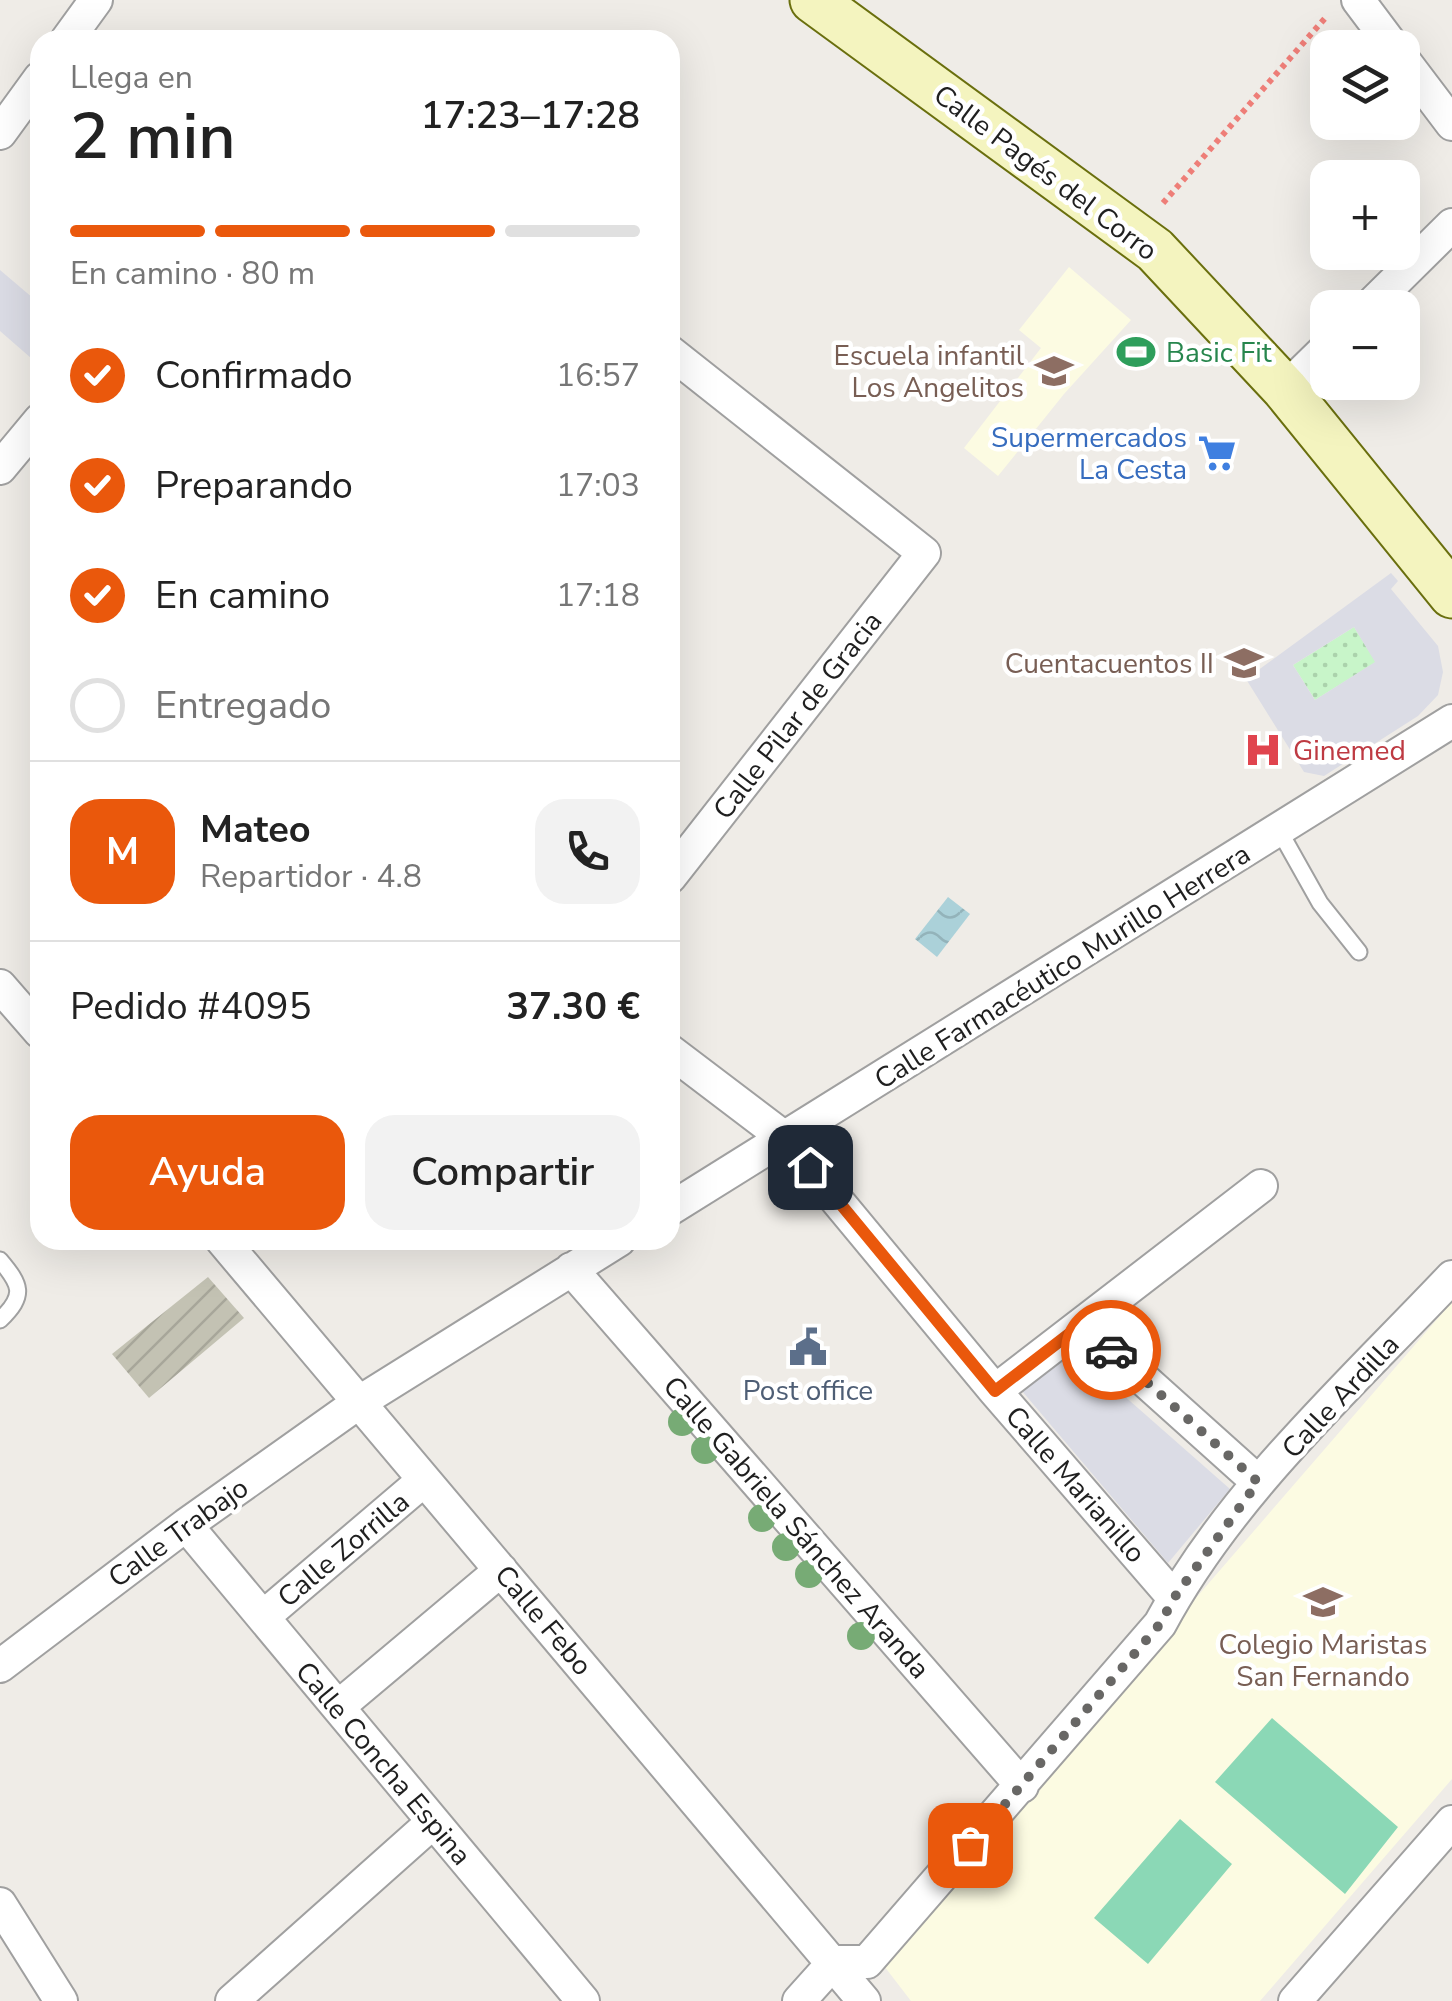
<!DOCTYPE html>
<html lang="es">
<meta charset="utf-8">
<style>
body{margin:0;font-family:"Nunito Sans",sans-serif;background:#f2f2f2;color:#222;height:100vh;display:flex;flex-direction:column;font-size:38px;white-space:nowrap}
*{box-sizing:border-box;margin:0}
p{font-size:32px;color:#767676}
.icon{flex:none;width:55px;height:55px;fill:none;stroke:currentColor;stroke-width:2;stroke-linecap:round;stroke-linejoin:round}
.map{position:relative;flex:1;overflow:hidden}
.side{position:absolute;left:30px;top:30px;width:650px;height:1220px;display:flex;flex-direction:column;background:#fff;border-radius:30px;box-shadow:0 10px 40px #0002}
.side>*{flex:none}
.tools{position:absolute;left:1310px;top:30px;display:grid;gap:20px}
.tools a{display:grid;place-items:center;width:110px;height:110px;border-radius:20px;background:#fff;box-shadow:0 10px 40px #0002;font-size:50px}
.pin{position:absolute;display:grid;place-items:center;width:85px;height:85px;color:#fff;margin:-42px;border-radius:20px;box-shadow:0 5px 15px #0006}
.courier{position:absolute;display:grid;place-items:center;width:100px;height:100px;margin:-50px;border:8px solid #ea580c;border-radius:50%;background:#fff;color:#222;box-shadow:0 2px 12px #0007}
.summary em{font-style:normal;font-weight:600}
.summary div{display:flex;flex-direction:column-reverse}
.summary{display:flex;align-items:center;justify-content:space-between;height:170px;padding:0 40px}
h1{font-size:65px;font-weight:600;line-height:75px}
.bar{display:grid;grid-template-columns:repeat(4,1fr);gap:15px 10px;align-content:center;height:120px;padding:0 40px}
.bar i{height:12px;border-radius:8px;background:#e0e0e0}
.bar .selected{background:#ea580c}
.bar p{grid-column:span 4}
.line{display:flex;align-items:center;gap:25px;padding:0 40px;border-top:2px solid #e0e0e0}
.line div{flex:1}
.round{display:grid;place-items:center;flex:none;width:105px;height:105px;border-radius:30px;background:#f2f2f2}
ol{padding:0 40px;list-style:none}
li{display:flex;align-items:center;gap:30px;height:110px}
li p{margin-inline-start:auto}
li .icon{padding:10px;border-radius:50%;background:#ea580c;color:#fff;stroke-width:4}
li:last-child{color:#767676}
li i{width:55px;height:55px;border:5px solid #e0e0e0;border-radius:50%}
.primary-button{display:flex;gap:20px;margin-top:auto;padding:20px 40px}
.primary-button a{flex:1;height:115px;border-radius:30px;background:#ea580c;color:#fff;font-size:40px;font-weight:600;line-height:115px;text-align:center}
.primary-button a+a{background:#f2f2f2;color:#222}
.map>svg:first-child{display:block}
.education{fill:#fcfbe2}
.construction{fill:url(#construction-furrows)}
.park{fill:url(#park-dots)}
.pitch{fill:#8bd8b6}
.plaza{fill:#dbdce5;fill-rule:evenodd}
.water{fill:url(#water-waves)}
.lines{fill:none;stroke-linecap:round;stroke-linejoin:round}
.lane-casing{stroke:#a0a0a0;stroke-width:19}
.street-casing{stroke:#a0a0a0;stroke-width:36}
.secondary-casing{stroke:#6a6f0e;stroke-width:49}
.path{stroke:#ee7e78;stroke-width:6;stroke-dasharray:5 5;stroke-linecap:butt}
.lane{stroke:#fff;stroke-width:15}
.street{stroke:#fff;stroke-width:32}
.secondary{stroke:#f4f4bf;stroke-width:45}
.tree{fill:#77ab75}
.done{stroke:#686765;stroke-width:10;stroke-dasharray:0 18}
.route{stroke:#ea580c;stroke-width:12}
.labels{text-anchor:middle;stroke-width:9;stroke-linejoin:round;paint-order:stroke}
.street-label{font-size:28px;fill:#1f1f1f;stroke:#fff}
.leisure-label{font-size:28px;fill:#27864d;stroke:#fff;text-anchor:start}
.education-label{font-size:28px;fill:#785e54;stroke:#fff;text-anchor:end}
.shop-label{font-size:28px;fill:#366cbe;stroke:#fff;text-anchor:end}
.health-label{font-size:28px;fill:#be3a42;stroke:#fff;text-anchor:start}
.service-label{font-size:28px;fill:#4e5e75;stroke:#fff}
</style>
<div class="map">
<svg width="1452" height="2001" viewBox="0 0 1452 2001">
<defs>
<pattern id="construction-furrows" width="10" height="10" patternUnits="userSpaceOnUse" patternTransform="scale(2.5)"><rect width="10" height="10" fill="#c3c2b3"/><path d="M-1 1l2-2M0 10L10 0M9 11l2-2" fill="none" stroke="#a7a69a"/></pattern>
<pattern id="park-dots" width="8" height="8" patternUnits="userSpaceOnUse" patternTransform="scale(2.5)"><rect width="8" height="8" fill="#c8f5c9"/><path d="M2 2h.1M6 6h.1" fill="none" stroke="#abd2ac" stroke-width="1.8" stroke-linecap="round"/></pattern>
<pattern id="water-waves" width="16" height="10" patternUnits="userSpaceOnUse" patternTransform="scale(2.5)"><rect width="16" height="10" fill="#abd1d9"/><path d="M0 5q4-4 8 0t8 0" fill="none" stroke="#93b3ba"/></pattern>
</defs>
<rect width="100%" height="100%" fill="#efece7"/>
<path class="education" d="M1069 267 1131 320 1064 394 998 476 964 448 1041 348 1019 330Z
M1452 1302V1779L1260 2001H911L881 1962Z"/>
<path class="construction" d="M208 1277 244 1318 149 1398 112 1354Z"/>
<path class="park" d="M1354 627 1376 662 1315 700 1293 665Z"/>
<path class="pitch" d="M1272 1718 1398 1827 1345 1894 1215 1782Z
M1180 1819 1232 1864 1148 1964 1094 1918Z"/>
<path class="plaza" d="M0 270 40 304 39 365 0 331Z
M1391 573 1398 581 1391 589 1438 646 1443 672 1438 695 1418 716 1324 776 1304 772 1246 679ZM1354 627 1375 662 1315 700 1293 665Z
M1072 1350 1230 1489 1168 1563 1022 1391Z"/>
<path class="water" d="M948 897 970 914 937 957 915 939Z"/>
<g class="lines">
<g class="lane-casing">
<path id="lane" d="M1279 830 1320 903 1359 952
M0 1260C21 1285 26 1295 0 1320"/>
</g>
<g class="street-casing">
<path id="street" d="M1358 0 1394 48
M67 40 96 0
M1402 58 1452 124
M0 133 40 78
M1368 308 1452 225
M670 352 924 553 670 877
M1285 389 1328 347
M0 468 40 420
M0 986 40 1032
M670 1051 786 1139 995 1391 1174 1598
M670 1209 1452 721
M222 1240 864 2001
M571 1269 1022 1786
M1082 1324 1258 1482
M995 1391 1261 1186
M186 1525 583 2001
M263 1617 424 1480
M0 1666 186 1525 358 1403 619 1240
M338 1707 501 1570
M0 1904 61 2001
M232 2001 433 1822
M799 2001 834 1962H867L1160 1624C1230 1493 1351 1384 1452 1277
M1295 2001 1452 1822"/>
</g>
<g class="secondary-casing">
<path id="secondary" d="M813 0 1155 250 1285 389 1452 595"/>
</g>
<path class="path" d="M1163 203 1327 16"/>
<use href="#lane" class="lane"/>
<use href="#street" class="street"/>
<use href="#secondary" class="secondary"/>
</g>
<g class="tree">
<circle cx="682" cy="1422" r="14"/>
<circle cx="705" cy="1450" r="14"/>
<circle cx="762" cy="1518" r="14"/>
<circle cx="786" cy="1547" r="14"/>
<circle cx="809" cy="1574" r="14"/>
<circle cx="861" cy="1636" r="14"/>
</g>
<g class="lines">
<path class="done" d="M970 1845 1160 1624 1174 1598 1258 1482 1111 1350"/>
<path class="route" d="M810 1167 995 1391 1082 1324 1111 1350"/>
</g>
<defs>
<g id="stadium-bare" transform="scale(3)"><path d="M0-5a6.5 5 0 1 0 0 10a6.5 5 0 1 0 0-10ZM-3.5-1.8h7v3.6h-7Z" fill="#2e9e5b" stroke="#fff" stroke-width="2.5" paint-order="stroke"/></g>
<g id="school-bare" transform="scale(3)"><path d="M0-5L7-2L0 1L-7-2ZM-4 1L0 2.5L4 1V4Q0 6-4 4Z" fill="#8d6e63" stroke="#fff" stroke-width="2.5" paint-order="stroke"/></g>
<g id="supermarket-bare" transform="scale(3)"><path d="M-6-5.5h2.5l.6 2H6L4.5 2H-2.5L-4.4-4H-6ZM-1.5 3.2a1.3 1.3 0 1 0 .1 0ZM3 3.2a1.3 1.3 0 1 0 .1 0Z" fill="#3f7fe0" stroke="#fff" stroke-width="2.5" paint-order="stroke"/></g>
<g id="hospital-bare" transform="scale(3)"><path d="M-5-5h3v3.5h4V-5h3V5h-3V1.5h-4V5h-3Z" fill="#e0444e" stroke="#fff" stroke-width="2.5" paint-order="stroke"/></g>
<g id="civic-bare" transform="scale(3)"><path d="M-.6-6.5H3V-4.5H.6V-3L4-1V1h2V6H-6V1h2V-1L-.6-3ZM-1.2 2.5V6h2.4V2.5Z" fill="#5c6f8a" stroke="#fff" stroke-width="2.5" paint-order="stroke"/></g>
</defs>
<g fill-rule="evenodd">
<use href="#stadium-bare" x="1136" y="352"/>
<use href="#school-bare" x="1054" y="371"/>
<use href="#supermarket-bare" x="1217" y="453"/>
<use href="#school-bare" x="1244" y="663"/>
<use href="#hospital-bare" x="1263" y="750"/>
<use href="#civic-bare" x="808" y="1347"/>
<use href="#school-bare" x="1323" y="1602"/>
</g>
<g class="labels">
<g class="street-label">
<text transform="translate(1046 172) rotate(37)" y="10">Calle Pagés del Corro</text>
<text transform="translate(797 715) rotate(-52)" y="10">Calle Pilar de Gracia</text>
<text transform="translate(1062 966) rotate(-32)" y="10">Calle Farmacéutico Murillo Herrera</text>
<text transform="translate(1340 1396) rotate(-47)" y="10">Calle Ardilla</text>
<text transform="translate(1076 1484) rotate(49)" y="10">Calle Marianillo</text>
<text transform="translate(797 1527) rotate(49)" y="10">Calle Gabriela Sánchez Aranda</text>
<text transform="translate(178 1532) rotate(-36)" y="10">Calle Trabajo</text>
<text transform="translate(343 1549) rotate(-40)" y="10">Calle Zorrilla</text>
<text transform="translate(544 1620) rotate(50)" y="10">Calle Febo</text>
<text transform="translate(384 1763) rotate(50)" y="10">Calle Concha Espina</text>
</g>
<g class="leisure-label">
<text x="1166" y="362">Basic Fit</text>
</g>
<g class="education-label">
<text x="1024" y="365">Escuela infantil<tspan x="1024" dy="32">Los Angelitos</tspan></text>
<text x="1214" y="673">Cuentacuentos II</text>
<text x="1323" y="1654" text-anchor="middle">Colegio Maristas<tspan x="1323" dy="32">San Fernando</tspan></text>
</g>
<g class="shop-label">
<text x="1187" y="447">Supermercados<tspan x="1187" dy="32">La Cesta</tspan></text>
</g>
<g class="health-label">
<text x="1293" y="760">Ginemed</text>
</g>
<g class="service-label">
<text x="808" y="1400">Post office</text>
</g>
</g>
</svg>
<div class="tools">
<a><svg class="icon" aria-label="layers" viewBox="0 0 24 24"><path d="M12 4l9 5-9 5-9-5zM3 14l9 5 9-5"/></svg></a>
<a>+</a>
<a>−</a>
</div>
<div class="pin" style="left:970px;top:1845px;background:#ea580c"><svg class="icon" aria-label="bag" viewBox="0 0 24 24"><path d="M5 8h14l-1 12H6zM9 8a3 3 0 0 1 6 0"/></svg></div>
<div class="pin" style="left:810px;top:1167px;background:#1f2937"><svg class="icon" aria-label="home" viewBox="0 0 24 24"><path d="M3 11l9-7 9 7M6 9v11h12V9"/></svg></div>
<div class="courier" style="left:1111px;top:1350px"><svg class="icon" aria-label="car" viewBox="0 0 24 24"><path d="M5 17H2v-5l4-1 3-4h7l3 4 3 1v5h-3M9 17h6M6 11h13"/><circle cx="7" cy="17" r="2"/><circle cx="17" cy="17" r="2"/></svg></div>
<section class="side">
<div class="summary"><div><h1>2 min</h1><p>Llega en</p></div><em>17:23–17:28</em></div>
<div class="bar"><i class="selected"></i><i class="selected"></i><i class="selected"></i><i></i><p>En camino · 80 m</p></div>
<ol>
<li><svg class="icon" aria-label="check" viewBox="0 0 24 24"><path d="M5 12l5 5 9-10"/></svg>Confirmado<p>16:57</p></li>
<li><svg class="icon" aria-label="check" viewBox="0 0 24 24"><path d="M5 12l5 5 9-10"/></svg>Preparando<p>17:03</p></li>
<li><svg class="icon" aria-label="check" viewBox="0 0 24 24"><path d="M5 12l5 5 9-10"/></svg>En camino<p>17:18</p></li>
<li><i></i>Entregado</li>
</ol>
<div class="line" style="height:180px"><b class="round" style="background:#ea580c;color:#fff">M</b><div><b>Mateo</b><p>Repartidor · 4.8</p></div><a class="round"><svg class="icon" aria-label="phone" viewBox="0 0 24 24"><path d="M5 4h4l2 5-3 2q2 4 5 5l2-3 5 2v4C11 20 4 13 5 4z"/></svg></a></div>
<div class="line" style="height:130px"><div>Pedido #4095</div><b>37.30 €</b></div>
<div class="primary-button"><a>Ayuda</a><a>Compartir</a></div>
</section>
</div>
